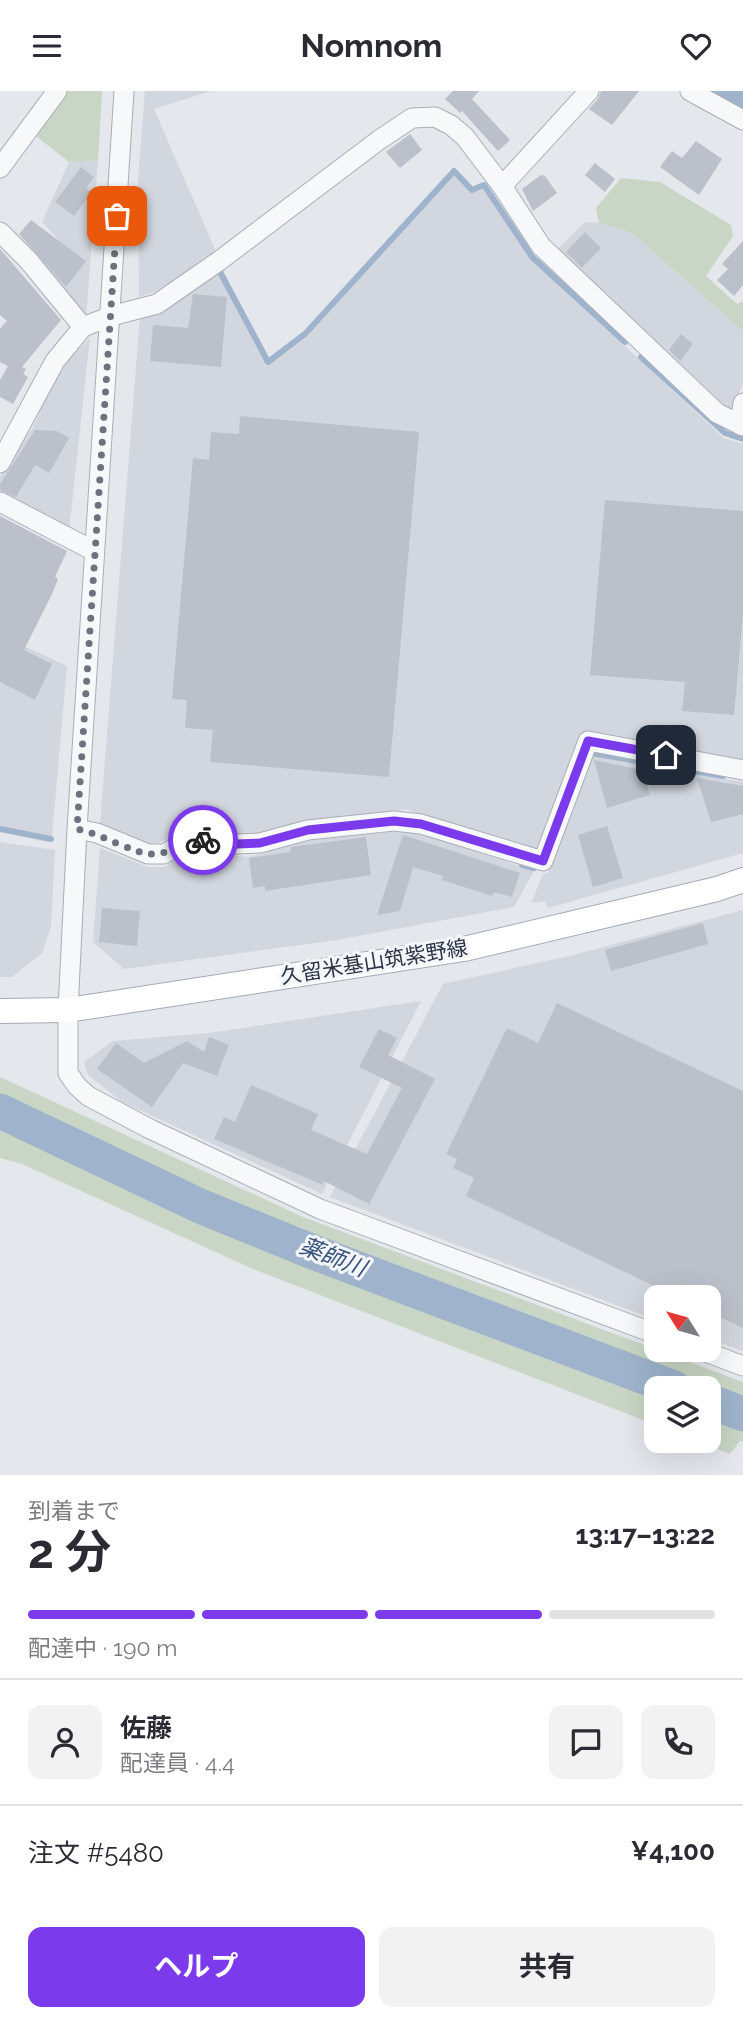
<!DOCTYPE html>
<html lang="ja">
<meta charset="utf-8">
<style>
body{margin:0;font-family:Raleway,"Noto Sans JP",sans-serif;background:#f2f2f3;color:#2b2b33;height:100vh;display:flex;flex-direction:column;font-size:26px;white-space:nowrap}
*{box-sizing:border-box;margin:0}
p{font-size:23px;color:#7c7c81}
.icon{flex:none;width:38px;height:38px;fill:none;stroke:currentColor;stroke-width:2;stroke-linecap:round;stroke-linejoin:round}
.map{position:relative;height:1384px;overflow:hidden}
.details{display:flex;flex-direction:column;background:#fff;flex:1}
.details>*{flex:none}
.needle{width:46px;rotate:307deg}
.tools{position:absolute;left:644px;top:1194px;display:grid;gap:14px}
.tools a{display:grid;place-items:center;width:77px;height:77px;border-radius:14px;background:#fff;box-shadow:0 7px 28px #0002;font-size:35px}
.pin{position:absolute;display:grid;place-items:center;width:60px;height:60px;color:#fff;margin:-30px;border-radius:14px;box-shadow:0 4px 10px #0006}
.courier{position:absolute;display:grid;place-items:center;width:70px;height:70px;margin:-35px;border:5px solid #7c3aed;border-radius:50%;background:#fff;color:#222;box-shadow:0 2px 9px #0007}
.summary em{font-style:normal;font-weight:700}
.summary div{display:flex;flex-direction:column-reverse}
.summary{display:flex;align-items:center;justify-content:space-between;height:119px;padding:0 28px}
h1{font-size:46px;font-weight:700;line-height:52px}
.bar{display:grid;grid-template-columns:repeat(4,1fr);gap:10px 7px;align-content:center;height:84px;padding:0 28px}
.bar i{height:9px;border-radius:5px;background:#e1e1e2}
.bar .selected{background:#7c3aed}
.bar p{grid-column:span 4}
.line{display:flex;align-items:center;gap:18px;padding:0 28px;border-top:2px solid #e1e1e2}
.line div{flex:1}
.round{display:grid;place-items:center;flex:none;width:74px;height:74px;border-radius:14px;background:#f2f2f3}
.button{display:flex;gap:14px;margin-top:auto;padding:14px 28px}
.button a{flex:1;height:80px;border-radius:14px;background:#7c3aed;color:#fff;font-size:28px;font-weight:700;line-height:80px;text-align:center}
.button a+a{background:#f2f2f3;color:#2b2b33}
header{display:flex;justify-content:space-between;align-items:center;height:91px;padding:0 28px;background:#fff;font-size:32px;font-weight:700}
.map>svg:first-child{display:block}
.built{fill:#d2d6de}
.green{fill:#c9d6c5}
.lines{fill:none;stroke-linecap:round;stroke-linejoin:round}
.stream{stroke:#9fb4cc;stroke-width:6}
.river{stroke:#9fb4cc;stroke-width:35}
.building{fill:#bbc0ca}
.minor-casing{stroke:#a9aeb7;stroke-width:21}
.major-casing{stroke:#a3abb8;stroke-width:26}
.minor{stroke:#f7f8fa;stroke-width:19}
.major{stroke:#fff;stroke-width:24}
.done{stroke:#6c737f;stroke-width:7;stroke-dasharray:0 12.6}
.route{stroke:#7c3aed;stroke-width:9}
.labels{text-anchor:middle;stroke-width:6;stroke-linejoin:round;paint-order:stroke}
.street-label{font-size:21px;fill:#2b3445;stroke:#f4f6f9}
.water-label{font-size:23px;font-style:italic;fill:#34527a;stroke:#f4f6f9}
</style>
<header><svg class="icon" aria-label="menu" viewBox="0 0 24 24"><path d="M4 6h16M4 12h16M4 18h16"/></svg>Nomnom<svg class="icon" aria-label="heart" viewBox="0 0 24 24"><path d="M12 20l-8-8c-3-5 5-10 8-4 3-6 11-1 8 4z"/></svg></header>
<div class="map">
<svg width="743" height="1384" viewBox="0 0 743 1384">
<rect width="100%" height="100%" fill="#e4e7ec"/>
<path class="built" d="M145 0H211L154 18 217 163 154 201 139 206 138 89Z
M98 69 86 228 37 173 57 147 42 131 69 71Z
M454 83 473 102 483 98 527 164 724 347 743 353V671L583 641 534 763 405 718 247 746 189 739 150 755 100 732 140 225 218 181 267 275 305 248Z
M585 131 599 132 632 142 743 240V292L732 322 556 160Z
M90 247 69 440 0 404V386L34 335 54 285Z
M0 544 67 575 52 745 0 736Z
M592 665 743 691V762L548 817 545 810 531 812 543 783 548 782Z
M413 739 534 780 514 816 337 849 124 878 93 851 100 757 148 776H164L195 760 249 766 310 749Z
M0 751 55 759 51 836 42 862 12 886H0Z
M743 819V1260L709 1248V1206H656V1229L330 1106 443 893 573 864Z
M421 910 322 1103 122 1011 88 984 84 971 113 950 209 942Z"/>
<path class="green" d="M62 0H102L98 69 69 71 32 42Z
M621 87 660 91 731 134 733 145 706 185 737 213 743 210V240L632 142 599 132 596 117Z
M0 986 303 1126 743 1291V1310L283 1135 13 1010 0 1006Z
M0 1035 258 1154 656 1307V1334L253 1178 22 1073 0 1067Z
M709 1328 743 1341V1350H740L730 1363 695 1349H709Z"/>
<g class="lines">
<path class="stream" d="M219 179 268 271 305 243 454 80 472 99 484 94 532 166 625 251
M641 266 725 342 743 348
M590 664 591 662 723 685
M0 738 51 748
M181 763 195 758H208
M522 774 534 777"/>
<path class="river" d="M726 0 743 10
M0 1020 200 1115 313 1161 674 1297
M709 1310 743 1323"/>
</g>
<path class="building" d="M453 0H479L472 8 510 49 498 60 462 20 460 22 445 8Z
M601 0H639L612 34 589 18 598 8Z
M410 43 422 59 400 77 386 61Z
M696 50 722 68 699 104 660 76 672 60 682 67Z
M595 72 615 88 605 101 585 84Z
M81 76 94 86 86 97 92 101 74 125 55 111Z
M541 84 545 85 557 102 533 120 522 98Z
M31 129 86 170 66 196 19 143Z
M585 141 601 157 582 177 566 161Z
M743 150V194L734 205 717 189 728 178 722 173Z
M0 158 61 229 22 276 26 278 23 283 28 286 13 313 0 306V289L8 275 0 271V238L7 230 0 224Z
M193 203 227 206 221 276 150 270 153 234 188 237Z
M681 243 693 253 680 270 669 259Z
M240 325 419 341 389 686 210 671 213 639 185 637 187 609 172 608 193 367 209 369 211 341 239 343Z
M35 339 57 340 69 347 49 382 35 374 16 406 0 399V393Z
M605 409 743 420V523L734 624 682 620 685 591 590 584Z
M0 425 67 460 55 486 58 488 52 503 24 559 52 573 35 609 0 591Z
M594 669 642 679 650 704 607 717Z
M697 687 743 695V723L711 731Z
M607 735 623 787 593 796 578 744Z
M403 744 520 782 512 806 494 801 492 805 442 789 443 785 413 776 400 820 377 824Z
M366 746 371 784 265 800V795L253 797 249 767 290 761 291 756Z
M102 817 140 820 137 855 99 851Z
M703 832 708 853 611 880 605 859Z
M557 912 743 1000V1237L709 1221V1206H677L466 1105 474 1087 453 1077 457 1068 446 1063 507 937 538 952Z
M379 938 397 947 388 964 435 988 369 1113 324 1090 323 1094 214 1048 224 1026 235 1031 251 994 318 1023 311 1039 367 1063 402 997 359 976Z
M209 946 229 954 217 985 183 972 152 1016 97 978 116 952 144 972 187 950 204 961Z"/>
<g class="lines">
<g class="minor-casing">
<path id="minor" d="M124 0 77 738 68 919V982L77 995 88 1005 150 1038 320 1118 656 1243
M690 0 743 29
M0 77 57 0
M502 95 589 0
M0 141 28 169 83 236
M740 334 743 312
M0 372 55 270 83 236 111 225 157 213 219 170 379 49 412 27 435 26 451 34 465 46 502 95 541 155 717 322 743 335
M0 411 94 460
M77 738 97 742 148 763H164L192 747 236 753 260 752 308 739 394 730 421 733 543 770 588 650 743 679
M698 1258 743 1275"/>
</g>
<g class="major-casing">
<path id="major" d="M0 920 68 919 464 858 717 798 743 789"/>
</g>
<use href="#minor" class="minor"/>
<use href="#major" class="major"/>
</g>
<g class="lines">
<path class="done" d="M117 125 77 738C101 743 133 762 151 763 172 765 182 746 203 749"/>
<path class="route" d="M203 749 236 753 260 752 308 739 394 730 421 733 543 770 588 650 666 664"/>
</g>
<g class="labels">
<g class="street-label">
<text transform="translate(374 871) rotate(-9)" y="7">久留米基山筑紫野線</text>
</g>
<g class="water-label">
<text transform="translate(333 1166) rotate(21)" y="8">薬師川</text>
</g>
</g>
</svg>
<div class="tools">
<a><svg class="needle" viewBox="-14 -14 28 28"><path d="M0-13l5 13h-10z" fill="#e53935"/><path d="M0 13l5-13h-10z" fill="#7c7c81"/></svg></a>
<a><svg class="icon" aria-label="layers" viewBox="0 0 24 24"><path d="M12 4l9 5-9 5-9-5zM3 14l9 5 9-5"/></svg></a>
</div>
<div class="pin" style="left:117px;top:125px;background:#ea580c"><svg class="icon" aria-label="bag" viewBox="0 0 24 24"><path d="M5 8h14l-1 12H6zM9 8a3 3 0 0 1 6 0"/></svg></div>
<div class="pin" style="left:666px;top:664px;background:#1f2937"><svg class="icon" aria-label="home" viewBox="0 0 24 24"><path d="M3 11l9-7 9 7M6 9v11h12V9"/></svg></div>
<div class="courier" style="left:203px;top:749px"><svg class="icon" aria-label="bike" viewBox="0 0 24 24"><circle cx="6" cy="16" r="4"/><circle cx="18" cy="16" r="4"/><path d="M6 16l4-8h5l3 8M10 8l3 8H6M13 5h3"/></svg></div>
</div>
<section class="details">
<div class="summary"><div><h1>2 分</h1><p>到着まで</p></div><em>13:17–13:22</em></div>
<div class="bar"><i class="selected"></i><i class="selected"></i><i class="selected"></i><i></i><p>配達中 · 190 m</p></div>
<div class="line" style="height:126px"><a class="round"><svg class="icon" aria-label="person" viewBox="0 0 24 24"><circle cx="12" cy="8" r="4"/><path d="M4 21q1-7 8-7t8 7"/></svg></a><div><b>佐藤</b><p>配達員 · 4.4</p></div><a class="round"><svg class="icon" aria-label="chat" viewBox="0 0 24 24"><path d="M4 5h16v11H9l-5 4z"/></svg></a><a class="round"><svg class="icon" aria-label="phone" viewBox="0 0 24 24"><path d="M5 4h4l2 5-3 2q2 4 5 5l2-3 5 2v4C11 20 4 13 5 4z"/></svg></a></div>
<div class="line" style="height:91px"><div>注文 #5480</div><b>¥4,100</b></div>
<div class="button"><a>ヘルプ</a><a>共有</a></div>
</section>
